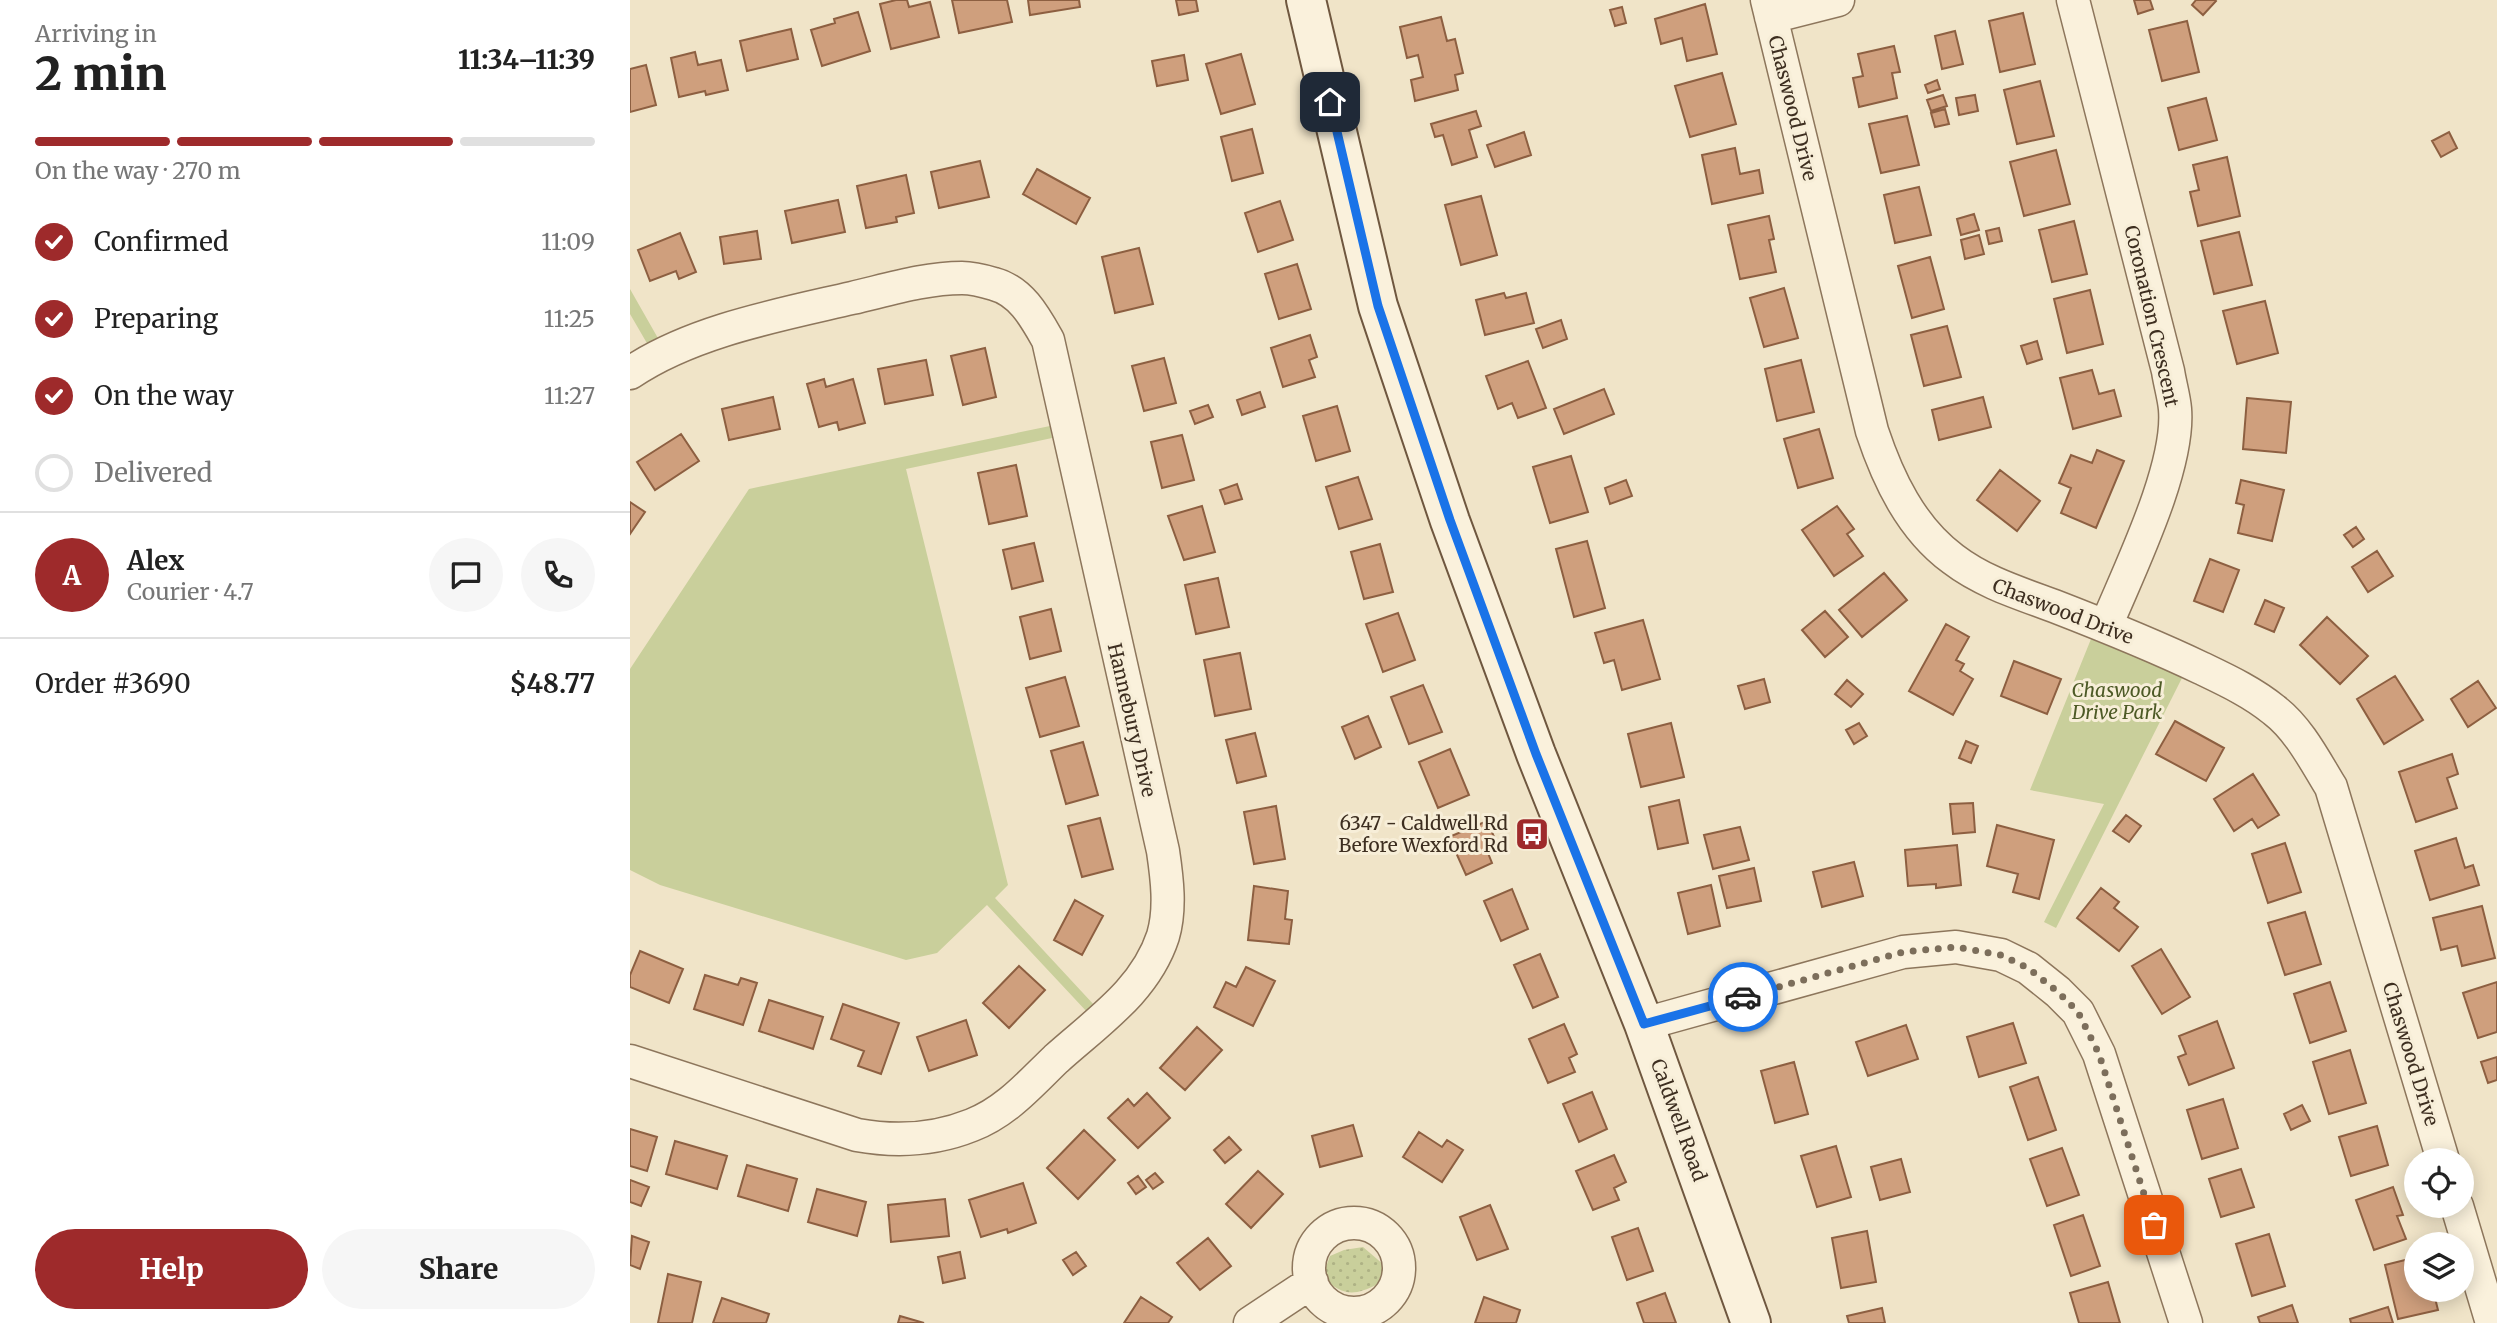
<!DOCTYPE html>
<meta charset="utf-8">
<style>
body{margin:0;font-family:Merriweather,serif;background:#f6f6f6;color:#222;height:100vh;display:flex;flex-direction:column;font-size:26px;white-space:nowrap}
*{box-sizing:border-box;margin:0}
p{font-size:23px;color:#767676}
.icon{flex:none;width:38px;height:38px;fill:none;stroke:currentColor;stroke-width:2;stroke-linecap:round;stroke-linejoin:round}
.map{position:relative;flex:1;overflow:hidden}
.drawer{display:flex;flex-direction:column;background:#fff;width:630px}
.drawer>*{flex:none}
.fabs{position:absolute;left:1774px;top:1148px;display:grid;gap:14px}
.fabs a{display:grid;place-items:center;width:70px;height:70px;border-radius:50%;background:#fff;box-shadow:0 4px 18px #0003;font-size:35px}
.pin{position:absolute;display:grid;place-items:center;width:60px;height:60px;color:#fff;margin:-30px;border-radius:14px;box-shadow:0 4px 10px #0006}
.courier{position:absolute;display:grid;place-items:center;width:70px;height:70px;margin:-35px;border:5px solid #1a73e8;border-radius:50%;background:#fff;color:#222;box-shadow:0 2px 9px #0007}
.summary em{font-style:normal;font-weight:800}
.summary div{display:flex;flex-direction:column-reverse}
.summary{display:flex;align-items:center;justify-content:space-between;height:119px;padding:0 35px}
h1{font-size:46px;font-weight:800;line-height:52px}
.bar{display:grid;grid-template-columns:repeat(4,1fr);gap:10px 7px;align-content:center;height:84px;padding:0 35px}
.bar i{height:9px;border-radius:5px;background:#e0e0e0}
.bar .current{background:#9e2a2b}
.bar p{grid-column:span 4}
.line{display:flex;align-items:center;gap:18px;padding:0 35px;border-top:2px solid #e0e0e0}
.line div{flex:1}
.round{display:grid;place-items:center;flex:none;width:74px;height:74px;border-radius:37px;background:#f6f6f6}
ol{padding:0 35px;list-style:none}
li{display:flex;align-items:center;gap:21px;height:77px}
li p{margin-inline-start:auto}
li .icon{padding:7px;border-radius:50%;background:#9e2a2b;color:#fff;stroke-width:4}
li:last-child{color:#767676}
li i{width:38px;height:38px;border:4px solid #e0e0e0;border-radius:50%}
.button{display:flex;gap:14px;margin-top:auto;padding:14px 35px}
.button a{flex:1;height:80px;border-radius:42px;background:#9e2a2b;color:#fff;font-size:28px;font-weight:800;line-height:80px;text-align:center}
.button a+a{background:#f6f6f6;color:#222}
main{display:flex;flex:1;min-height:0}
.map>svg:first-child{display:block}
.grass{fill:url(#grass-dots)}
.park{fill:#c9cf9b}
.building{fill:#cf9f7d;stroke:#8d5f41;stroke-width:2}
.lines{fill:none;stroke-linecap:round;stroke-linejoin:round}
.street-casing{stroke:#8d765c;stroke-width:35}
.secondary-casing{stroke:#6f573f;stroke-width:42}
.street{stroke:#faf1dc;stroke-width:32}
.secondary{stroke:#faf1dc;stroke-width:38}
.done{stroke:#7c6e5b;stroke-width:7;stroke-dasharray:0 12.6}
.route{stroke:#1a73e8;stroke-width:9}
.labels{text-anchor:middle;stroke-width:6;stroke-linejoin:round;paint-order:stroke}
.street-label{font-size:19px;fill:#3d2e20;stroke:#f7eed8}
.park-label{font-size:19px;font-style:italic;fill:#4d5a26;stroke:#f7eed8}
.poi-label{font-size:19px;fill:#3d2e20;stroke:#f7eed8;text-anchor:end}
</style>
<main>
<section class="drawer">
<div class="summary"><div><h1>2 min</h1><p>Arriving in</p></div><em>11:34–11:39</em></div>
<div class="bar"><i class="current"></i><i class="current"></i><i class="current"></i><i></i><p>On the way · 270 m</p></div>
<ol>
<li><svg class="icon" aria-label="check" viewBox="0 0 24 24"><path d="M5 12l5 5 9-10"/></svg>Confirmed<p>11:09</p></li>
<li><svg class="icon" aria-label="check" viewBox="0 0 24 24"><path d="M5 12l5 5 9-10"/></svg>Preparing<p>11:25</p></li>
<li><svg class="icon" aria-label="check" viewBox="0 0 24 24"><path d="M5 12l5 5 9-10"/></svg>On the way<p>11:27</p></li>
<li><i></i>Delivered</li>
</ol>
<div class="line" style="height:126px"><b class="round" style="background:#9e2a2b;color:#fff">A</b><div><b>Alex</b><p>Courier · 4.7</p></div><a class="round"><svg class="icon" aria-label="chat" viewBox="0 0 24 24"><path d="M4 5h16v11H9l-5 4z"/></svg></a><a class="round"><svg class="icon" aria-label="phone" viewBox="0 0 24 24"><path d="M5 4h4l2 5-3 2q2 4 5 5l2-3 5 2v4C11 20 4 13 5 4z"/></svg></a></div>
<div class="line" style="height:91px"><div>Order #3690</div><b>$48.77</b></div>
<div class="button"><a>Help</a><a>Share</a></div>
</section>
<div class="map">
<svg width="1867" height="1323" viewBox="0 0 1867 1323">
<defs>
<pattern id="grass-dots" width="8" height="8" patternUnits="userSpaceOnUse" patternTransform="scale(1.75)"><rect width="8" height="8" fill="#c9cf9b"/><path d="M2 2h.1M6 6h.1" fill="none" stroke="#aeb285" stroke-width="1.8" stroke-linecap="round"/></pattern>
</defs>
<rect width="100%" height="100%" fill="#f0e4c8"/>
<path class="grass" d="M733 1247 754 1265 748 1284C722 1297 714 1295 692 1278L700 1256 714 1250Z"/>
<path class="park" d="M0 289 29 340 18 345 0 314Z
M420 426 422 438 276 469 378 885 365 898 465 1006 458 1013 357 905 307 953 276 960 30 885 0 870V669L119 489Z
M1461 639 1553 676 1426 928 1414 922 1474 804 1400 790Z"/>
<path class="building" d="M266 0H277L279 7 300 2 309 37 261 49 250 4Z
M322 0H377L382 22 329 33Z
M398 0H449L450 7 400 15Z
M546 0H566L568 11 549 15Z
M1504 0H1520L1523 9 1508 14Z
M1566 0H1585L1586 1 1573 15 1562 5Z
M1075 4 1087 54 1057 61 1052 38 1031 44 1025 19Z
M992 7 996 23 985 26 980 10Z
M228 12 240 51 192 66 181 30 205 23 204 19Z
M1393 13 1405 64 1370 72 1359 21Z
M811 17 817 41 825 39 833 73 825 75 828 90 785 101 781 80 793 77 788 55 777 58 770 27Z
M1557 21 1569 72 1532 81 1519 30Z
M161 29 168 59 117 71 110 41Z
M1325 31 1333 64 1312 69 1305 36Z
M1264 46 1270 72 1262 73 1267 98 1229 107 1223 78 1233 76 1228 54Z
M65 52 68 65 91 60 98 90 76 95 75 91 49 97 41 58Z
M611 54 625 104 591 114 576 64Z
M554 55 558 80 527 86 522 61Z
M16 65 26 105 0 112V69Z
M1092 73 1106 124 1060 137 1045 86Z
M1307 80 1310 89 1298 93 1295 85Z
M1410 81 1424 136 1387 144 1374 90Z
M1313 95 1317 106 1301 111 1297 100Z
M1345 95 1348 111 1329 115 1326 98Z
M1576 98 1587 140 1549 150 1538 108Z
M1315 109 1319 124 1305 127 1301 113Z
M846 111 851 126 839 130 847 157 822 165 813 135 805 137 801 124Z
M1277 116 1289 165 1251 173 1239 124Z
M622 129 633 173 602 181 591 137Z
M894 132 901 155 865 167 857 145Z
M1819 132 1827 148 1811 157 1802 141Z
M1105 148 1110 174 1129 170 1133 193 1082 204 1072 155Z
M1426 150 1440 204 1394 216 1380 162Z
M1597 157 1610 216 1568 226 1560 192 1569 190 1563 165Z
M350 161 359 197 309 208 301 172Z
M407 169 460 198 446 224 393 194Z
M276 175 284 213 266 217 267 222 236 228 227 186Z
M1289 187 1301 235 1265 243 1254 195Z
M851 196 867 255 831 265 815 205Z
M208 200 215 232 162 243 155 211Z
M650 201 663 240 628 252 615 213Z
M1344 214 1349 230 1331 235 1327 219Z
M1139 216 1144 239 1139 240 1146 272 1110 279 1098 225Z
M1444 221 1457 274 1422 282 1409 230Z
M1369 228 1372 241 1359 244 1356 231Z
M127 231 131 259 94 264 90 237Z
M1609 232 1622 285 1584 294 1571 241Z
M50 233 66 272 49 279 46 271 20 281 8 250Z
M1349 235 1354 254 1335 259 1331 240Z
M509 248 523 304 485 313 472 257Z
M1300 257 1314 309 1282 318 1268 266Z
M667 264 681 309 649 319 635 274Z
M1154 288 1168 338 1134 347 1120 298Z
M1460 290 1473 344 1437 353 1424 299Z
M874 293 876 298 896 293 904 323 855 335 846 300Z
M1635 301 1648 353 1607 364 1593 311Z
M931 320 937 339 913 348 906 329Z
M1317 326 1331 377 1294 386 1281 335Z
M680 335 687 357 679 360 685 377 653 387 641 348Z
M1407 341 1412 359 1397 364 1391 346Z
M355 348 366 397 333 405 321 356Z
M534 358 546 403 514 411 502 366Z
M296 360 303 395 255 404 248 369Z
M1171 360 1184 412 1147 421 1135 369Z
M898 361 916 408 888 418 882 403 868 409 856 376Z
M1462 370 1469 394 1484 390 1491 416 1443 429 1430 378Z
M194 379 196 387 223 379 235 423 209 430 207 422 189 427 177 384Z
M974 389 984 414 934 434 924 409Z
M630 392 635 407 612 415 607 400Z
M143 397 150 429 99 440 92 409Z
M1353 397 1361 427 1309 440 1302 410Z
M1617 398 1661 402 1656 453 1613 449Z
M578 405 583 417 565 424 560 411Z
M707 406 720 451 686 461 673 416Z
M1189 429 1203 478 1168 488 1154 439Z
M51 434 69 461 25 490 7 462Z
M552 435 564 480 532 488 521 442Z
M1467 450 1494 461 1466 528 1431 513 1441 488 1429 483 1441 455 1462 463Z
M941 456 958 512 920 523 903 467Z
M386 465 397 516 359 524 348 473Z
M1370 470 1410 501 1387 531 1347 500Z
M728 477 742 519 709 529 696 487Z
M996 480 1002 496 980 504 975 488Z
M1611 480 1654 490 1642 541 1608 533 1614 505 1606 503Z
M607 484 612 499 595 504 590 490Z
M0 502 15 512 0 534Z
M572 506 585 552 554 560 538 516Z
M1207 506 1224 529 1217 534 1233 556 1204 576 1172 530Z
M1726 527 1734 539 1723 547 1714 535Z
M957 541 975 608 944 617 926 549Z
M404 543 413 581 382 589 373 550Z
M750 544 763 592 734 599 721 552Z
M1747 551 1763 576 1738 592 1722 567Z
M1580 559 1609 570 1593 612 1564 601Z
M1254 573 1277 600 1232 637 1209 610Z
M588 578 599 627 566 634 555 585Z
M1635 600 1654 608 1644 632 1625 624Z
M421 609 431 651 400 659 390 617Z
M1195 611 1218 637 1195 657 1172 630Z
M768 613 785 660 753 672 736 624Z
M1697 617 1738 656 1710 684 1670 645Z
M1013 620 1030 679 992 690 984 660 974 663 965 633Z
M1316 624 1339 637 1326 660 1334 664 1330 671 1343 679 1323 715 1279 691Z
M610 653 621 709 585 716 574 660Z
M1384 661 1431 679 1417 714 1371 696Z
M1765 676 1793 720 1754 744 1727 699Z
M435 677 449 726 410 737 396 688Z
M1134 679 1140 702 1115 709 1108 686Z
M1217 680 1233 694 1221 707 1205 694Z
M1848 681 1866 708 1838 727 1821 699Z
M793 685 812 732 779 744 761 697Z
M738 716 751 747 725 759 712 727Z
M1545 721 1594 748 1576 781 1526 754Z
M1041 723 1054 777 1011 787 998 734Z
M1229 723 1237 736 1224 744 1216 730Z
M625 733 636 776 607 783 596 740Z
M1336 741 1348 746 1341 763 1329 758Z
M453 742 468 795 436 804 421 751Z
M820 749 839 795 808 808 789 762Z
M1822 754 1828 774 1817 778 1827 808 1786 822 1769 772Z
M1623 774 1649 815 1628 828 1622 819 1604 831 1584 799Z
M1049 800 1058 843 1028 849 1019 807Z
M1343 803 1345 832 1323 834 1320 804Z
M646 806 655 859 624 864 614 812Z
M1496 815 1511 826 1499 842 1483 831Z
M470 818 483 869 452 877 438 826Z
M857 821 869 848 858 853 862 863 836 875 819 837Z
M1367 825 1424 840 1409 899 1383 892 1388 874 1357 866Z
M1110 827 1119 860 1083 869 1074 835Z
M1826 838 1835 868 1843 865 1849 885 1800 900 1785 851Z
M1655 843 1671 892 1638 903 1622 854Z
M1327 845 1331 885 1306 888V884L1278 886 1275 850Z
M1224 862 1233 896 1192 907 1183 872Z
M1124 868 1131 901 1097 908 1089 876Z
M1081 885 1090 926 1058 934 1048 893Z
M624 886 658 891 655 919 662 920 659 944 618 940Z
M1471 888 1489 902 1484 908 1508 927 1489 951 1447 918Z
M882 889 898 929 871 941 854 901Z
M445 900 473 916 452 955 424 940Z
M1852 906 1865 958 1832 966 1827 946 1811 950 1803 918Z
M1675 912 1691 964 1655 975 1638 923Z
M1531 949 1560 997 1532 1014 1502 966Z
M10 951 53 969 39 1003 0 987V975Z
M910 954 928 997 903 1008 884 965Z
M389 966 415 990 379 1028 353 1003Z
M616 967 645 981 623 1026 584 1007 596 982 606 987Z
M75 975 108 985 111 978 127 983 113 1025 64 1009Z
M1700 982 1716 1031 1680 1043 1664 994Z
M1867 982V1032L1848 1038 1833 993Z
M139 1000 193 1017 183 1049 129 1031Z
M213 1004 269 1023 251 1074 228 1066 234 1051 201 1039Z
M336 1020 347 1055 299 1071 287 1037Z
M1587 1021 1604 1068 1559 1085 1548 1057 1556 1054 1549 1036Z
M1383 1023 1396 1063 1349 1077 1337 1037Z
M934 1024 947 1054 939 1058 945 1072 918 1083 899 1039Z
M1276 1025 1288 1059 1238 1076 1226 1042Z
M567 1027 592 1050 555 1090 530 1068Z
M1720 1050 1736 1103 1699 1114 1683 1062Z
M1867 1057V1080L1858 1083 1851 1062Z
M1164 1062 1178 1114 1145 1123 1131 1071Z
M1408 1077 1426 1130 1398 1140 1380 1087Z
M962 1092 977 1129 949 1142 933 1104Z
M517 1093 540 1118 508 1148 478 1118 498 1099 504 1106Z
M1593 1099 1608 1148 1572 1159 1557 1110Z
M1672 1105 1680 1121 1661 1130 1654 1114Z
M723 1125 732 1156 690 1167 682 1136Z
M1747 1126 1758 1165 1721 1176 1709 1137Z
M0 1129 27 1137 17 1171 0 1166Z
M454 1130 485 1160 448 1199 417 1168Z
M789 1132 812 1147 817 1140 833 1150 812 1182 773 1157Z
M599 1137 611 1150 595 1163 584 1150Z
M45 1141 97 1156 87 1189 36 1174Z
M1206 1146 1221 1197 1187 1207 1171 1156Z
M1432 1148 1449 1195 1417 1206 1400 1159Z
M984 1155 996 1182 984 1188 989 1200 963 1210 946 1171Z
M1271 1159 1280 1192 1250 1200 1241 1167Z
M117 1165 167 1179 158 1211 108 1196Z
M1611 1169 1624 1207 1591 1217 1579 1179Z
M628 1171 653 1194 621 1228 596 1204Z
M525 1173 533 1182 523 1189 516 1180Z
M508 1176 516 1187 506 1194 498 1183Z
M0 1180 19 1187 11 1206 0 1202Z
M393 1183 406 1223 378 1233 377 1229 351 1237 339 1200Z
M1763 1187 1773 1215 1767 1216 1776 1239 1744 1250 1726 1200Z
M187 1189 236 1202 227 1236 178 1222Z
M315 1199 319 1236 261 1242 258 1205Z
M860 1205 878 1249 847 1260 830 1217Z
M1453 1215 1470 1266 1441 1276 1424 1225Z
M1008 1228 1023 1271 997 1280 982 1237Z
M1237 1231 1246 1282 1211 1288 1202 1238Z
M1639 1234 1655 1286 1622 1296 1606 1244Z
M2 1236 19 1242 10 1269 0 1265Z
M578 1238 601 1266 570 1290 547 1263Z
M330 1252 335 1278 313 1283 308 1257Z
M446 1252 456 1266 443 1275 433 1260Z
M1787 1257V1290H1803L1808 1310 1768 1319 1755 1265Z
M38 1274 71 1282 62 1323H28Z
M1478 1282 1490 1323H1449L1440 1293Z
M1035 1293 1046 1323H1014L1007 1303Z
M511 1297 542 1317 538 1323H494Z
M854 1297 890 1310 886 1323H845Z
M92 1298 139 1314 136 1323H83Z
M1662 1305 1668 1323H1630L1628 1317Z
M1758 1307 1763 1323H1721L1720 1319Z
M1252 1308 1255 1323H1219L1217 1316Z
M270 1316 294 1323H268Z"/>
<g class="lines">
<g class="street-casing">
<path id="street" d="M1137 0 1242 431C1258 479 1281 528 1323 559 1353 582 1389 593 1424 606 1473 625 1523 645 1571 668 1596 680 1622 692 1644 710 1669 729 1685 761 1701 787L1813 1160
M1443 0 1538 371C1540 384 1544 397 1545 409 1550 468 1499 570 1476 626
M1141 17 1208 0
M0 373C62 331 149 315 222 298 257 290 295 278 332 278 342 278 354 281 364 284 391 291 405 317 418 340L533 851C537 878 541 909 533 936 515 991 467 1022 426 1059 400 1084 376 1112 342 1125 305 1140 266 1142 227 1135L0 1061
M1014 1024 1273 952 1326 947 1371 955 1398 968 1428 992 1448 1012 1469 1054 1556 1323
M1827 1206 1862 1323
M679 1268a45 45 0 1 1 90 0a45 45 0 1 1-90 0Z
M620 1323 682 1282"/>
</g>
<g class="secondary-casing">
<path id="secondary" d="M676 0 748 306 820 521 906 754 1014 1024 1121 1323"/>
</g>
<use href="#street" class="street"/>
<use href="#secondary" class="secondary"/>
</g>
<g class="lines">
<path class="done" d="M1113 997 1273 952 1326 947 1371 955 1398 968 1428 992 1448 1012 1469 1054 1524 1225"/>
<path class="route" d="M700 102 748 306 820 520 906 754 1014 1024 1113 997"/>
</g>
<defs>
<g id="bus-square" transform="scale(1.75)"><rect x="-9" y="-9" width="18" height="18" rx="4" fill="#9e2a2b" stroke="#f7eed8"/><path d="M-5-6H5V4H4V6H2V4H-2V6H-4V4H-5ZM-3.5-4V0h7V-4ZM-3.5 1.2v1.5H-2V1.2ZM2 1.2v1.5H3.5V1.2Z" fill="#fff"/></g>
</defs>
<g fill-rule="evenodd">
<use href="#bus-square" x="902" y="834"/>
</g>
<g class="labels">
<g class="street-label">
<text transform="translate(1163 108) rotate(76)" y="7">Chaswood Drive</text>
<text transform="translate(1522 316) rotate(77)" y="7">Coronation Crescent</text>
<text transform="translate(1433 611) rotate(21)" y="7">Chaswood Drive</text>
<text transform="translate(502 720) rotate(77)" y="7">Hannebury Drive</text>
<text transform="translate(1781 1054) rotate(73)" y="7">Chaswood Drive</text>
<text transform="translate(1049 1120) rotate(70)" y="7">Caldwell Road</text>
</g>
<g class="park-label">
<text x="1487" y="697">Chaswood<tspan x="1487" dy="22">Drive Park</tspan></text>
</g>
<g class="poi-label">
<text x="878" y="830">6347 - Caldwell Rd<tspan x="878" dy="22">Before Wexford Rd</tspan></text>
</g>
</g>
</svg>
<div class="fabs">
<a><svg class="icon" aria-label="locate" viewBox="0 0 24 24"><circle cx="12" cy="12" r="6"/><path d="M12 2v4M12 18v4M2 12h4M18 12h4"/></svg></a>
<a><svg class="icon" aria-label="layers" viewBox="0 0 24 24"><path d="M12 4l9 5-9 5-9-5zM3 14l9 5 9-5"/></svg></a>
</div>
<div class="pin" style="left:1524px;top:1225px;background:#ea580c"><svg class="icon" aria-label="bag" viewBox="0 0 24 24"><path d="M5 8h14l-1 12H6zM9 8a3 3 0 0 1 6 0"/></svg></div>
<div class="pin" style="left:700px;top:102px;background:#1f2937"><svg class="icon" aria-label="home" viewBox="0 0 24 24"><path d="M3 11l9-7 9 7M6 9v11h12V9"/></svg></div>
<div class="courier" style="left:1113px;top:997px"><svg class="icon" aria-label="car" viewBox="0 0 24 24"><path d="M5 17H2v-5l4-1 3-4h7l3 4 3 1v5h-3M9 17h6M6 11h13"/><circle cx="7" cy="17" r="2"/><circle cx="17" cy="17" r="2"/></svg></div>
</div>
</main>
